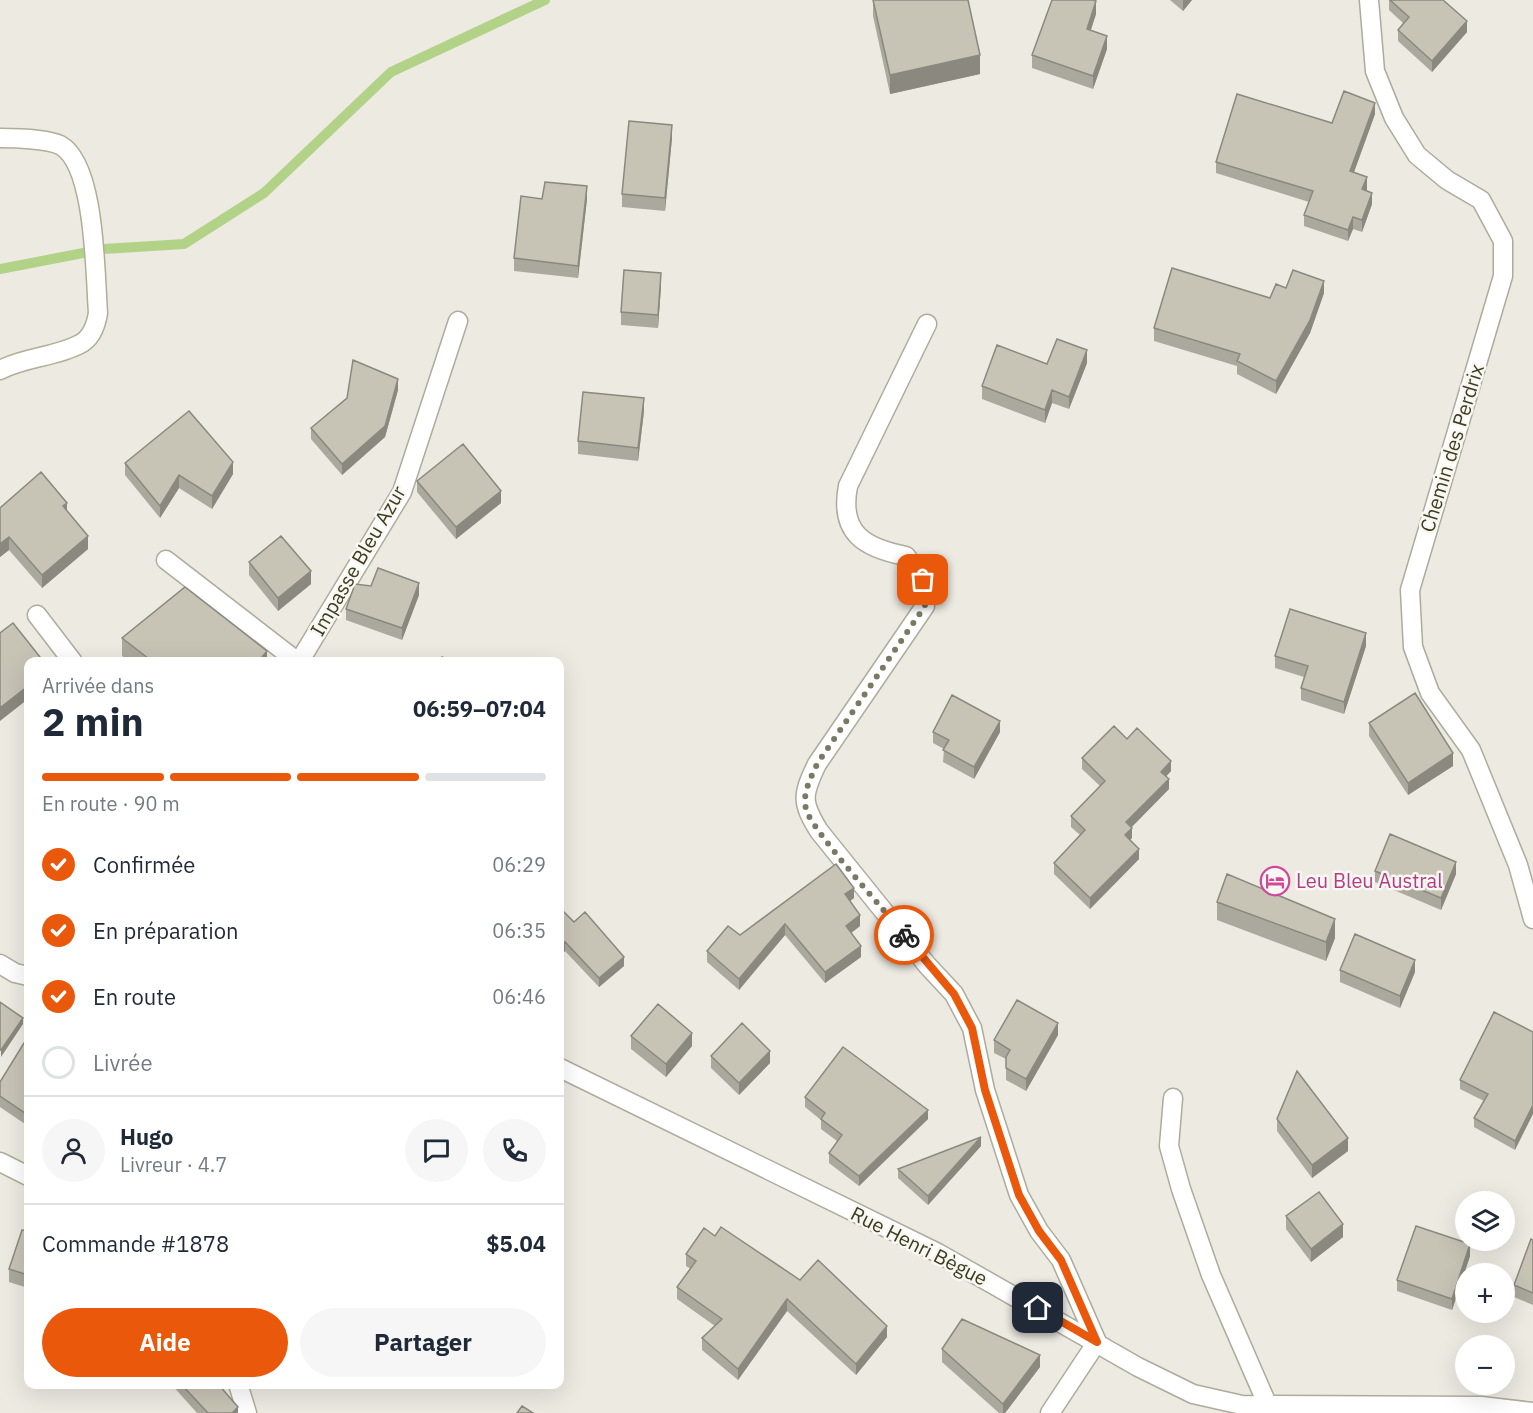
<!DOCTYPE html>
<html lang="fr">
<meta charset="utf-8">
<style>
body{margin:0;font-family:"IBM Plex Sans",sans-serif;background:#f6f6f7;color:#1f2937;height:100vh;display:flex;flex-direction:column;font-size:22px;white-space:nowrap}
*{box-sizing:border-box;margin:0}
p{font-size:20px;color:#747a83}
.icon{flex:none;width:33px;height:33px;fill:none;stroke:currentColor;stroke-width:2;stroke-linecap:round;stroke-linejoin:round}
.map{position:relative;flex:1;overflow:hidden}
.sheet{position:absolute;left:24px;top:657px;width:540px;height:732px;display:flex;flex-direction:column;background:#fff;border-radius:12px;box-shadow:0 6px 24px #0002}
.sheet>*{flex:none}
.buttons{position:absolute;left:1455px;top:1191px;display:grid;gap:12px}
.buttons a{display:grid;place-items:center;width:60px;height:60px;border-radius:50%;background:#fff;box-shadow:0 6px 24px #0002;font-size:30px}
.pin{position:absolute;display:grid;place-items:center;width:51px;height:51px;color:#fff;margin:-26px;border-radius:12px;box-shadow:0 3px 9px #0006}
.courier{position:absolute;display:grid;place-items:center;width:60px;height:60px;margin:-30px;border:4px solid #ea580c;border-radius:50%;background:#fff;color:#222;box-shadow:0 2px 8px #0007}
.head em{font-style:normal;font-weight:700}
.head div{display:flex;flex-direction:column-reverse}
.head{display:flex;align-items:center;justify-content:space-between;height:102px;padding:0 18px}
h1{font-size:39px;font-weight:700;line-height:45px}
.bar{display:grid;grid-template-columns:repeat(4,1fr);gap:9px 6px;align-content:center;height:72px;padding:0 18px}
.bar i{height:8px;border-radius:4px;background:#e0e1e3}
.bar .current{background:#ea580c}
.bar p{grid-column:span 4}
.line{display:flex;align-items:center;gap:15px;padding:0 18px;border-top:2px solid #e0e1e3}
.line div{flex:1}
.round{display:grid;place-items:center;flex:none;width:63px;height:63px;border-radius:32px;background:#f6f6f7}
ol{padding:0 18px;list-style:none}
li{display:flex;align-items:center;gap:18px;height:66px}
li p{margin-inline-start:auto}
li .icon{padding:6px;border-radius:50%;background:#ea580c;color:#fff;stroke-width:4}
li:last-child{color:#747a83}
li i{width:33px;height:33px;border:3px solid #e0e1e3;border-radius:50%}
.cta{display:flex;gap:12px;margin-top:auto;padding:12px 18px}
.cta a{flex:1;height:69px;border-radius:36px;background:#ea580c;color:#fff;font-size:24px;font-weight:700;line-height:69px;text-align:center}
.cta a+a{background:#f6f6f7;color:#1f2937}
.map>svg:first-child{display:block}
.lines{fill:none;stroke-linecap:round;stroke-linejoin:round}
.stream{stroke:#b2d387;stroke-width:10}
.minor-casing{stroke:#adac9c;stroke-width:21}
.tertiary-casing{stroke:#adac9c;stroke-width:21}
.secondary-casing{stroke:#afae97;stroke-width:21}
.minor{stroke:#fff;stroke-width:18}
.tertiary{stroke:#fff;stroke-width:18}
.secondary{stroke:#fff;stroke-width:18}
.wall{fill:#aba99d}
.shaded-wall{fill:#8b897f}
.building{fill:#c7c4b6;stroke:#8b897f;stroke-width:1.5}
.done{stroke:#7a7a64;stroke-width:6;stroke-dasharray:0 10.8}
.route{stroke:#ea580c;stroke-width:8}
.labels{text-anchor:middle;stroke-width:5;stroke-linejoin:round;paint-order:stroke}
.street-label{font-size:20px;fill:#3d3d21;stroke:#f8f7f1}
.hotel-label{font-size:20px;fill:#b23c85;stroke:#f8f7f1;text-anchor:start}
</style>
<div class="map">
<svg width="1533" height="1413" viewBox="0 0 1533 1413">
<rect width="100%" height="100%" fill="#eceae1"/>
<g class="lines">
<path class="stream" d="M0 269 104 249 184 244 264 193 391 72 545 0"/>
<g class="minor-casing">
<path id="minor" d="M1369 0 1375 71 1394 118 1417 155 1447 180 1481 200 1503 241V276L1410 590 1413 647 1430 693 1471 750 1518 865 1533 919
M927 324 848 486C839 533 864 548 906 556L923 580 925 606 817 764C802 795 801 802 819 831L927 965 954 994 972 1028 985 1090 1019 1195 1039 1231 1061 1260 1097 1342 1050 1413
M166 560 298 662
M37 615 73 662
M299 662 402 492 458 321
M1173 1098 1169 1146 1181 1189 1211 1275 1268 1406"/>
</g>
<g class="tertiary-casing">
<path id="tertiary" d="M0 964 15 973 28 976
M560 1068 938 1253 1138 1367 1193 1394 1242 1405 1481 1406 1533 1412"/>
</g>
<g class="secondary-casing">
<path id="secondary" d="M0 138C14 138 47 139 60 145 96 164 95 276 98 313 96 325 92 338 80 344 56 357 25 357 0 370
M0 1162 28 1176
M238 1384 247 1413"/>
</g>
<use href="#minor" class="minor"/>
<use href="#tertiary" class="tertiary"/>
<use href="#secondary" class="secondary"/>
</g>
<path class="wall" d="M873 0H968L980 74 890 94 873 16Z
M1170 0H1192L1183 11Z
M1389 0H1443L1467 32 1432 72 1398 41V30L1403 23 1389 10Z
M1096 14 1091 30 1107 49 1093 89 1032 68V55Z
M1375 114 1354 172 1367 189V191L1372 204 1362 232 1353 229 1348 241 1304 226V215L1309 202 1216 173V162L1332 123Z
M672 138 665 211 622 207V194Z
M542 199H587L578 278 514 271V258Z
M661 286 658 328 621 325V312Z
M1286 288 1324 293 1310 333 1276 394 1237 374V366L1154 341V328L1270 298Z
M1087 363 1069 409 1052 403 1045 423 982 399V386L1047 364Z
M398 390 385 437 342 475 311 439V428Z
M644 411 638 461 578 454V441Z
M125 463 233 474 212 509 179 488 160 518 125 475Z
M417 481 501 503 456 539 417 492Z
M0 508 67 511 88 549 42 588 9 550 0 557Z
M249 562 311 584 278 611 249 575Z
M419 595 402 640 346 620V609Z
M122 638 267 662H129L122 656Z
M1366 646 1344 714 1301 700V688L1304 677 1275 668V656Z
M1369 723 1453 766 1408 795 1369 736Z
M933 732H1000L974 779 943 762 944 749 933 743Z
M1127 739 1171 771 1166 776 1169 789 1131 827 1132 838 1130 840 1139 859 1090 909 1054 874V863L1080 835 1071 827V816L1100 786 1082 769V758Z
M1375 871 1456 874 1441 910 1375 882Z
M854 898 850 901 860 926 851 933 861 957 825 983 785 935 739 990 707 962V951L740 935Z
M1217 902 1335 938 1326 961 1217 920Z
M560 908 574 922 624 966 599 987 565 951 560 957Z
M1340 970 1415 972 1400 1008 1340 982Z
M1533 1032 1515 1150 1474 1127V1118L1484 1101 1460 1089V1080Z
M1058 1035 1026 1091 1006 1080V1059L994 1053V1040Z
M631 1036 692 1046 666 1077 631 1049Z
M28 1045V1126L0 1107V1082Z
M711 1056 770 1063 739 1095 711 1068Z
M805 1097 928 1119 859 1186 829 1163V1153L837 1141 821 1129V1120L805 1107Z
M1277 1119 1348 1151 1312 1178 1277 1131Z
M981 1146 928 1205 898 1178V1169Z
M1286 1216 1343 1237 1311 1262 1286 1229Z
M28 1231V1288L9 1282V1269Z
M715 1236 887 1337 856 1375 787 1311 738 1380 702 1350V1338L715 1326 677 1299V1287L691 1269 686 1266V1254Z
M1533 1240V1305L1514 1297V1285Z
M1470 1256 1452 1310 1397 1291V1280Z
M942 1349 1040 1367 1005 1413H999L942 1362Z
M171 1384H218L238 1413H197Z"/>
<path class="shaded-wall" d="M1183 0H1192L1183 11Z
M1096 1V14L1087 41V29Z
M1467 21V32L1432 72V61Z
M1107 36V49L1093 89V76Z
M980 55V74L890 94V75Z
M1375 103V114L1350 183V171Z
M672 125V138L665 211V198Z
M1367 177V189L1362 201V189Z
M587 186V199L578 278V266Z
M1372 193V204L1362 232V220Z
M1353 217V229L1348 241V230Z
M661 273V286L658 328V315Z
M1324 281V293L1310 333 1276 394V381Z
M1087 350V363L1069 409V397Z
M398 379V390L385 437 342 475V464Z
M1052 390V403L1045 423V410Z
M644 398V411L638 461V448Z
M233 462V474L212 509V496Z
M179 475V488L160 518V506Z
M501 491V503L456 539V527Z
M67 503V516L63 506Z
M88 536V549L42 588V575Z
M9 537V550L0 557V544Z
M311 571V584L278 611V598Z
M419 583V595L402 640V628Z
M1366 633V646L1344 714V702Z
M267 651V662H258Z
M28 686V699L0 721V708Z
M1000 721V732L974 779V767Z
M1453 753V766L1408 795V783Z
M1171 761V771L1161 782V772Z
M1169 779V789L1126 833V822Z
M1132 828V838L1125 845V835Z
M1139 849V859L1090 909V898Z
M1456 862V874L1441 910V898Z
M854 888V898L845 905V894Z
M860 915V926L846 937V926Z
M1335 919V938L1326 961V942Z
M785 924V935L739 990V979Z
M565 942V951L560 957V948Z
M861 946V957L825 983V972Z
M624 957V966L599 987V978Z
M1415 960V972L1400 1008V996Z
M23 1018V1024L1 1057V1050Z
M1058 1023V1035L1026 1091V1079Z
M692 1033V1046L666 1077V1064Z
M770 1051V1063L739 1095V1083Z
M1533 1105V1114L1515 1150V1141Z
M928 1110V1119L859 1186V1176Z
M981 1137V1146L928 1205V1196Z
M1348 1138V1151L1312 1178V1165Z
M1343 1224V1237L1311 1262V1249Z
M1470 1244V1256L1452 1310V1299Z
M787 1299V1311L738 1380V1369Z
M887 1326V1337L856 1375V1364Z
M1040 1355V1367L1005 1413H1003V1404Z
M238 1407V1413H232Z"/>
<path class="building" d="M873 0H968L980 55 890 75Z
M1052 0H1093L1096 1 1087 29 1107 36 1093 76 1032 55Z
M1390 0H1443L1467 21 1432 61 1398 30 1409 17Z
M1344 91 1375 103 1350 171 1367 177 1362 189 1372 193 1362 220 1353 217 1348 230 1304 215 1313 191 1216 162 1237 94 1332 123Z
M629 121 672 125 665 198 622 194Z
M545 182 587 186 578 266 514 258 521 196 542 199Z
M1172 268 1270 298 1276 284 1286 288 1293 270 1324 281 1310 320 1276 381 1237 361 1240 354 1154 328Z
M624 270 661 273 658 315 621 312Z
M1057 339 1087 350 1069 397 1052 390 1045 410 982 386 997 345 1047 364Z
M353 360 398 379 385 426 342 464 311 428 347 398Z
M583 392 644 398 638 448 578 441Z
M189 411 233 462 212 496 179 475 160 506 125 463Z
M463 444 501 491 456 527 417 481Z
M41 472 67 503 63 506 88 536 42 575 9 537 0 544V508Z
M281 536 311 571 278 598 249 562Z
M378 568 419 583 402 628 346 609 355 584 371 586Z
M185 587 267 651 258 662H153L122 638Z
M1290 609 1366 633 1344 702 1301 688 1308 666 1275 656Z
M13 623 44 662H28V686L0 708V633Z
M442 657 454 662H440Z
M1415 693 1453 753 1408 783 1369 723Z
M952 695 1000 721 974 767 943 750 949 740 933 732Z
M1114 726 1127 739 1137 728 1171 761 1161 772 1169 779 1126 822 1132 828 1125 835 1139 849 1090 898 1054 863 1085 830 1071 816 1105 781 1082 758Z
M1390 834 1456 862 1441 898 1375 871Z
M836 864 854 888 845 894 860 915 846 926 861 946 825 972 785 924 739 979 707 951 728 926 740 935Z
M1227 874 1335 919 1326 942 1217 902Z
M560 908 574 922 585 912 624 957 599 978 565 942 560 948Z
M1355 934 1415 960 1400 996 1340 970Z
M1017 1000 1058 1023 1026 1079 1006 1068V1057L1010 1050 994 1040Z
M0 1002 23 1018 1 1050H0Z
M658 1004 692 1033 666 1064 631 1036Z
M1494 1012 1533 1032V1105L1515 1141 1474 1118 1488 1094 1460 1080Z
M742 1023 770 1051 739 1083 711 1056Z
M24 1043 28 1045V1115L0 1096V1082Z
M843 1047 928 1110 859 1176 829 1153 842 1135 821 1119 825 1113 805 1097Z
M1297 1071 1348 1138 1312 1165 1277 1119Z
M981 1137 928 1196 898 1169Z
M1319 1192 1343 1224 1311 1249 1286 1216Z
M1416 1226 1470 1244 1452 1299 1397 1280Z
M721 1227 800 1280 818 1260 887 1326 856 1364 787 1299 738 1369 702 1338 722 1319 677 1287 696 1261 686 1254 704 1228 715 1236Z
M22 1230 28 1231V1275L9 1269Z
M1531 1239 1533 1240V1293L1514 1285Z
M962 1319 1040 1355 1003 1404 942 1349Z
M181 1384H218L238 1407 232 1413H208Z
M522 1406 533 1413H517Z"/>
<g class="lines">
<path class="done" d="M904 935C886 911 811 830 806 809 802 793 811 778 817 764L925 606 923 580"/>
<path class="route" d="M904 935 954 994 972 1028 985 1090 1019 1195 1039 1231 1061 1260 1097 1342 1038 1308"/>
</g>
<defs>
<g id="hotel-ring" transform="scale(1.5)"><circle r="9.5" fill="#f8f7f1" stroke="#d1479c" stroke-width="1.5"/><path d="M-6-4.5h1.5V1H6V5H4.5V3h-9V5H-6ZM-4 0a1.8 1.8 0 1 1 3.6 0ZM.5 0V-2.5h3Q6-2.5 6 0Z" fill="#d1479c"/></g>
</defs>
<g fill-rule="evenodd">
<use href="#hotel-ring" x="1275" y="881"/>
</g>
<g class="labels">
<g class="street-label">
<text transform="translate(1452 448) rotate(-73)" y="7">Chemin des Perdrix</text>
<text transform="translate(358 561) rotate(-60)" y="7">Impasse Bleu Azur</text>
<text transform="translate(919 1246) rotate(27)" y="7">Rue Henri Bègue</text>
</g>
<g class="hotel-label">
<text x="1296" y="888">Leu Bleu Austral</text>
</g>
</g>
</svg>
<div class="buttons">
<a><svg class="icon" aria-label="layers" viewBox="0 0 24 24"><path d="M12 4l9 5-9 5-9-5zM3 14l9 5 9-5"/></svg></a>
<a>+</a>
<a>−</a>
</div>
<div class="pin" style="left:923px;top:580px;background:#ea580c"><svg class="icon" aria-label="bag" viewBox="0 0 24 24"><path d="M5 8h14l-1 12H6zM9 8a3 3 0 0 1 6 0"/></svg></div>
<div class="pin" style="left:1038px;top:1308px;background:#1f2937"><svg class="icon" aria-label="home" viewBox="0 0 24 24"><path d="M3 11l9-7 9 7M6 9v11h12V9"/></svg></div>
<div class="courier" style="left:904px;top:935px"><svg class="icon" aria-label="bike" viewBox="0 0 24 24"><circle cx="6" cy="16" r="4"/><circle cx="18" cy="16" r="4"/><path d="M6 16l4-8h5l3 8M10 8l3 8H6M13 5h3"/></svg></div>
<section class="sheet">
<div class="head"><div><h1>2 min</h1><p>Arrivée dans</p></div><em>06:59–07:04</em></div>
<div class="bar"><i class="current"></i><i class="current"></i><i class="current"></i><i></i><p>En route · 90 m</p></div>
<ol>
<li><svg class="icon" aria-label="check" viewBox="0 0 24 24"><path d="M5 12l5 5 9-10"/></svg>Confirmée<p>06:29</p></li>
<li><svg class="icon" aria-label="check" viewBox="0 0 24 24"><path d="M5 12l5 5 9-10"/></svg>En préparation<p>06:35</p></li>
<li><svg class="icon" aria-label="check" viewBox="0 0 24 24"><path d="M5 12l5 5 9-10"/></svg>En route<p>06:46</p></li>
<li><i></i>Livrée</li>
</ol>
<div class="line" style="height:108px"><a class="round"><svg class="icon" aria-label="person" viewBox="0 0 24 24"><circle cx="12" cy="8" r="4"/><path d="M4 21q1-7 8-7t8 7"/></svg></a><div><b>Hugo</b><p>Livreur · 4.7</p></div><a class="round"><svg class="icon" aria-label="chat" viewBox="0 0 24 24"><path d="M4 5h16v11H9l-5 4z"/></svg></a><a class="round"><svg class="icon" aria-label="phone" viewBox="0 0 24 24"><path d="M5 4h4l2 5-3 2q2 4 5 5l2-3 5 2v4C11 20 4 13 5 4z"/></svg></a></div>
<div class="line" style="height:78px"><div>Commande #1878</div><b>$5.04</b></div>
<div class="cta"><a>Aide</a><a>Partager</a></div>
</section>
</div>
